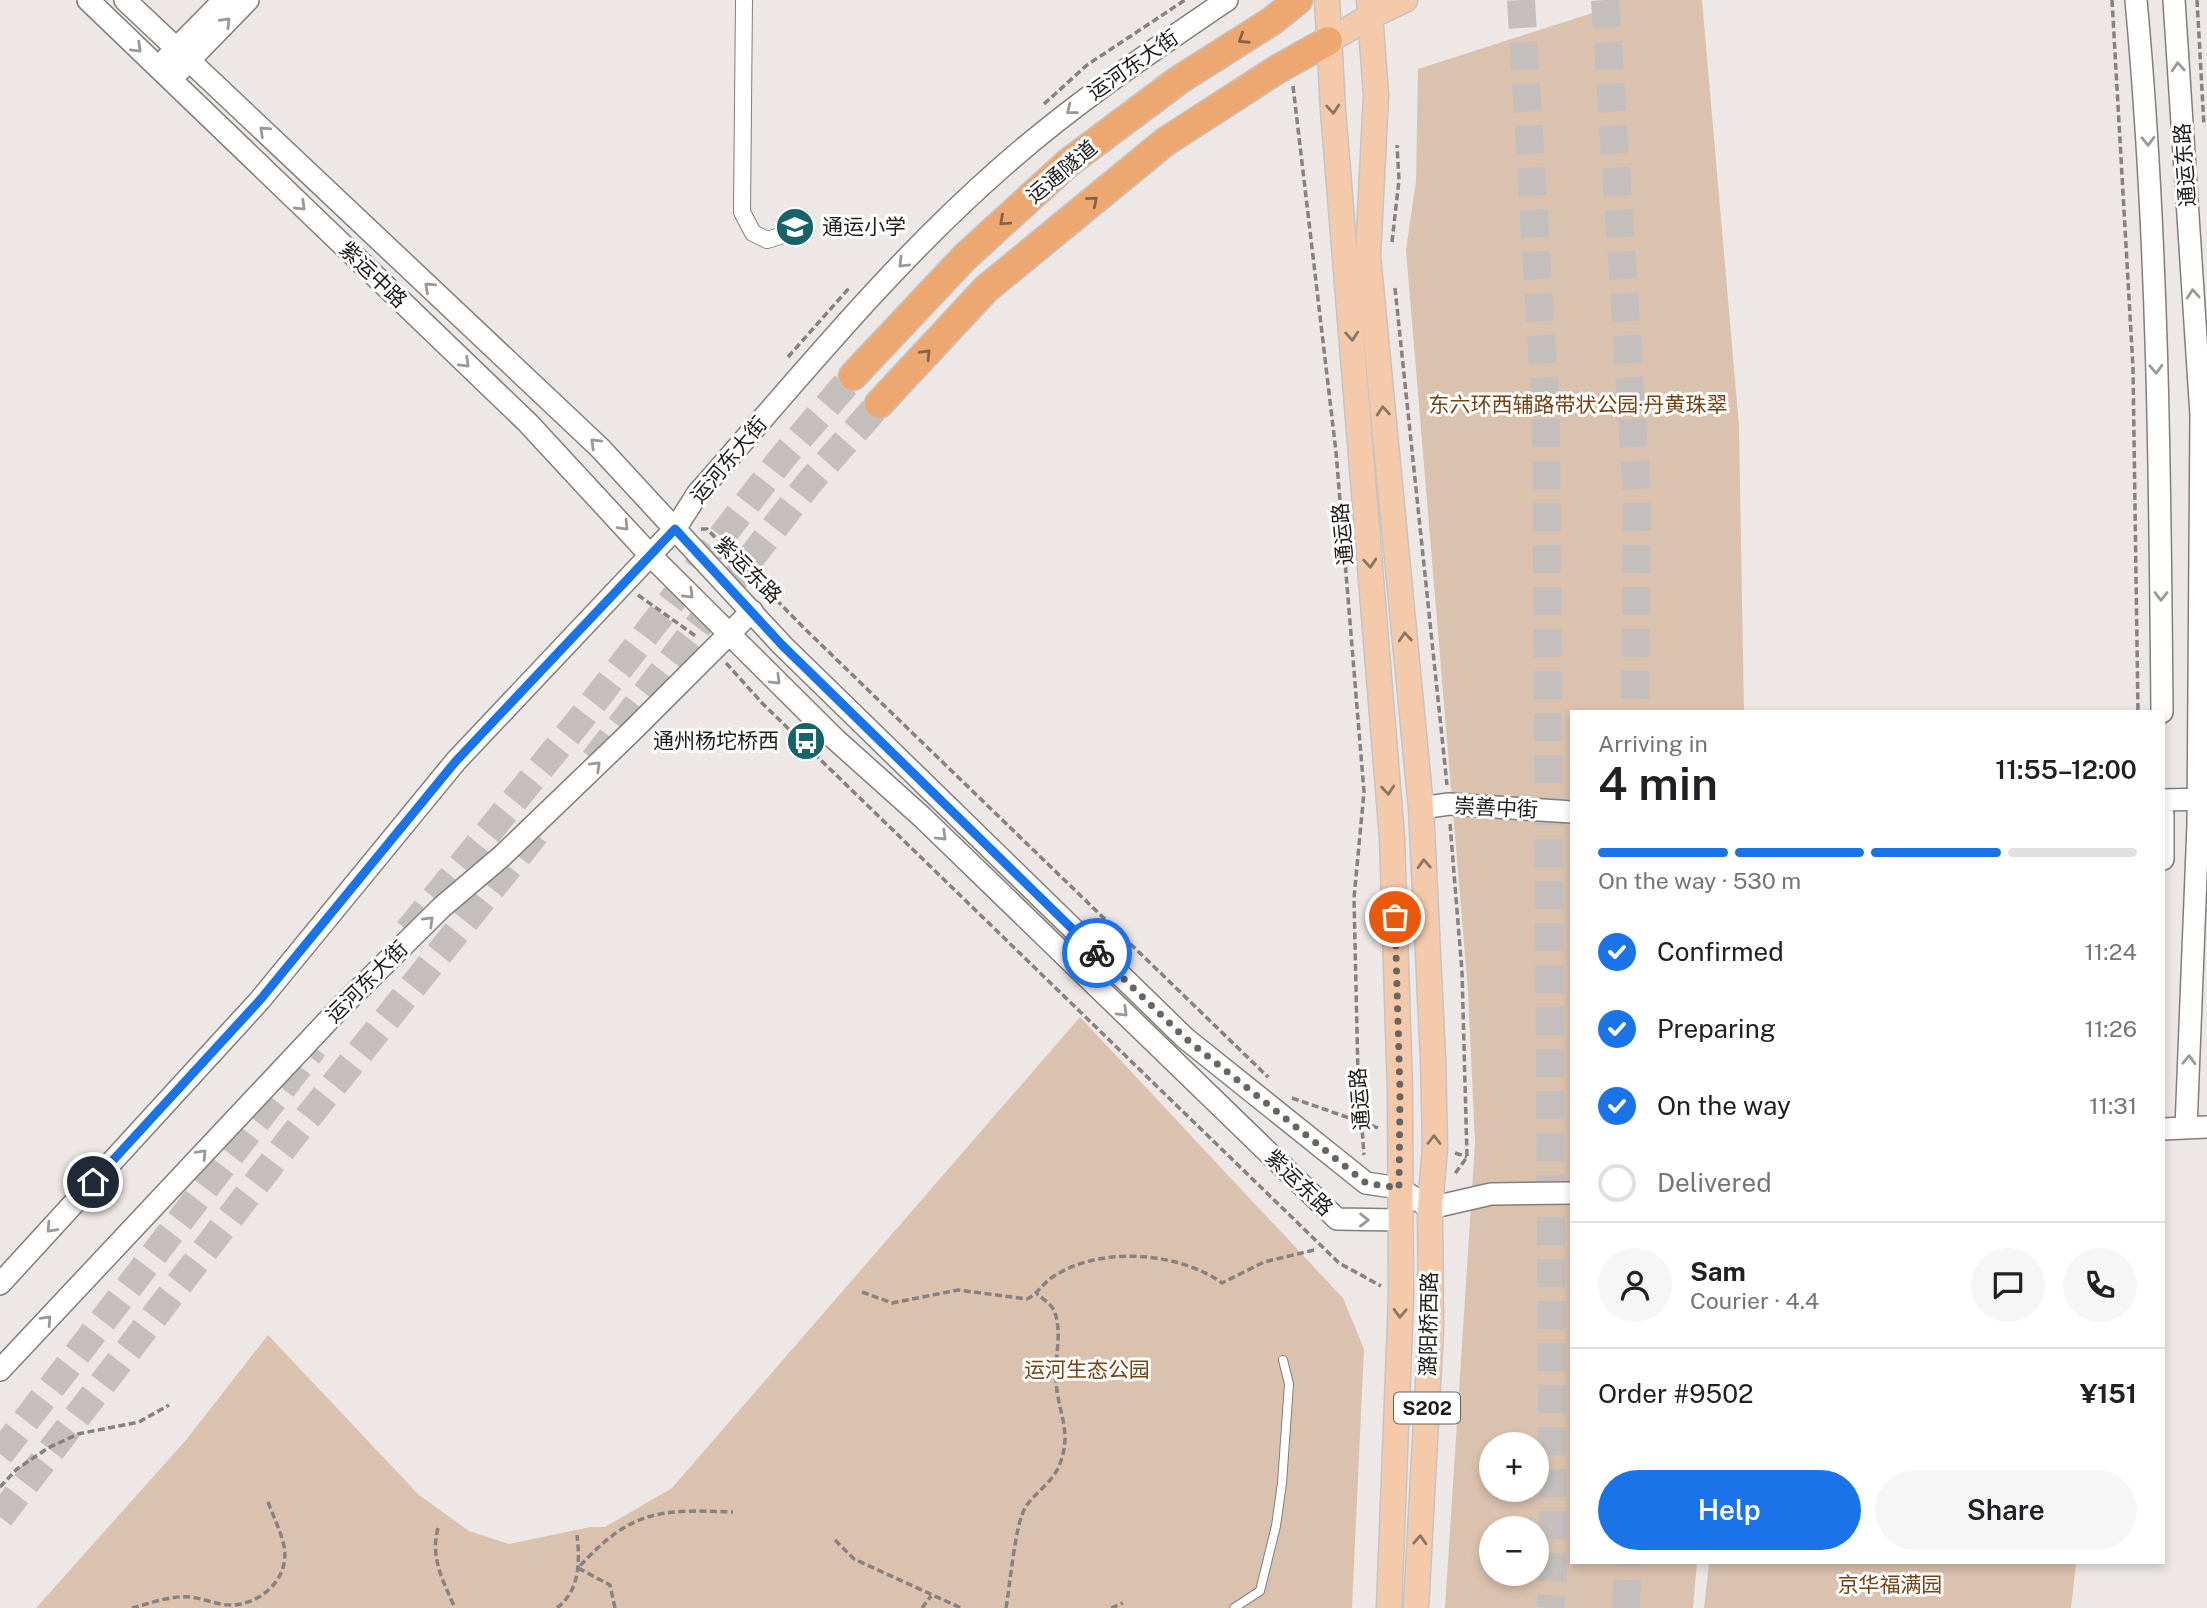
<!DOCTYPE html>
<meta charset="utf-8">
<style>
body{margin:0;font-family:"Public Sans","Noto Sans SC",sans-serif;background:#f6f6f6;color:#202124;height:100vh;display:flex;flex-direction:column;font-size:26px;white-space:nowrap}
*{box-sizing:border-box;margin:0}
p{font-size:23px;color:#757577}
.icon{flex:none;width:38px;height:38px;fill:none;stroke:currentColor;stroke-width:2;stroke-linecap:round;stroke-linejoin:round}
.map{position:relative;flex:1;overflow:hidden}
.side{position:absolute;left:1570px;top:710px;width:595px;height:854px;display:flex;flex-direction:column;background:#fff;border-radius:0px;box-shadow:0 4px 10px #0003}
.side>*{flex:none}
.fabs{position:absolute;left:1479px;top:1432px;display:grid;gap:14px}
.fabs a{display:grid;place-items:center;width:70px;height:70px;border-radius:50%;background:#fff;box-shadow:0 4px 10px #0003;font-size:35px}
.pin{position:absolute;display:grid;place-items:center;width:60px;height:60px;color:#fff;margin:-30px;border:4px solid #fff;border-radius:50%;box-shadow:0 2px 7px #0007}
.courier{position:absolute;display:grid;place-items:center;width:70px;height:70px;margin:-35px;border:5px solid #1a73e8;border-radius:50%;background:#fff;color:#222;box-shadow:0 2px 9px #0007}
.summary em{font-style:normal;font-weight:600}
.summary div{display:flex;flex-direction:column-reverse}
.summary{display:flex;align-items:center;justify-content:space-between;height:119px;padding:0 28px}
h1{font-size:46px;font-weight:600;line-height:52px}
.bar{display:grid;grid-template-columns:repeat(4,1fr);gap:10px 7px;align-content:center;height:84px;padding:0 28px}
.bar i{height:9px;border-radius:5px;background:#e0e0e0}
.bar .selected{background:#1a73e8}
.bar p{grid-column:span 4}
.line{display:flex;align-items:center;gap:18px;padding:0 28px;border-top:2px solid #e0e0e0}
.line div{flex:1}
.round{display:grid;place-items:center;flex:none;width:74px;height:74px;border-radius:37px;background:#f6f6f6}
ol{padding:0 28px;list-style:none}
li{display:flex;align-items:center;gap:21px;height:77px}
li p{margin-inline-start:auto}
li .icon{padding:7px;border-radius:50%;background:#1a73e8;color:#fff;stroke-width:4}
li:last-child{color:#757577}
li i{width:38px;height:38px;border:4px solid #e0e0e0;border-radius:50%}
.action{display:flex;gap:14px;margin-top:auto;padding:14px 28px}
.action a{flex:1;height:80px;border-radius:42px;background:#1a73e8;color:#fff;font-size:28px;font-weight:600;line-height:80px;text-align:center}
.action a+a{background:#f6f6f6;color:#202124}
.map>svg:first-child{display:block}
.green{fill:#dbc2af;fill-rule:evenodd}
.lines{fill:none;stroke-linecap:round;stroke-linejoin:round}
.highway-tunnel{stroke:#c4bfbd;stroke-width:28;stroke-dasharray:28 14;stroke-linecap:butt}
.lane-casing{stroke:#837e7b;stroke-width:10}
.street-casing{stroke:#837e7b;stroke-width:18}
.secondary-casing{stroke:#837e7b;stroke-width:24}
.primary-casing{stroke:#c5c4c4;stroke-width:27}
.highway-casing{stroke:#c5c4c4;stroke-width:31}
.path{stroke:#868280;stroke-width:3.5;stroke-dasharray:7 3.5;stroke-linecap:butt}
.lane{stroke:#fff;stroke-width:8}
.street{stroke:#fff;stroke-width:16}
.secondary{stroke:#fff;stroke-width:21}
.primary{stroke:#f4caaa;stroke-width:24}
.highway{stroke:#eda771;stroke-width:28}
.oneway{stroke:#9a9999}
.oneway2{stroke:#866246}
.oneway3{stroke:#8a7463}
.done{stroke:#676462;stroke-width:7;stroke-dasharray:0 12.6}
.route{stroke:#1a73e8;stroke-width:9}
.labels{text-anchor:middle;stroke-width:6;stroke-linejoin:round;paint-order:stroke}
.shield{fill:#fff;stroke:#626160;stroke-width:2}
.shield-label{font-size:19px;font-weight:bold;fill:#1f1d1c}
.street-label{font-size:21px;fill:#1f1d1c;stroke:#fff}
.poi-label{font-size:21px;fill:#1f1d1c;stroke:#fff;text-anchor:start}
.park-label{font-size:21px;fill:#754213;stroke:#fff}
</style>
<div class="map">
<svg width="2207" height="1608" viewBox="0 0 2207 1608">
<rect width="100%" height="100%" fill="#ede8e5"/>
<path class="green" d="M1619 0H1702L1739 426 1744 712H1572V1563H1697L1693 1608H1445L1475 1143 1468 991 1406 250 1416 181 1418 69 1602 10ZM1491 1444H1536V1489H1491ZM1491 1528H1536V1573H1491Z
M1080 1017 1343 1298 1364 1349 1352 1608H36L186 1440 268 1335 419 1495 469 1531 509 1544 590 1527H605L672 1488Z
M1709 1563H2076L2071 1608H1704Z"/>
<g class="lines">
<path class="highway-tunnel" d="M1521 0 1546 418 1553 1581 1550 1608
M1605 0 1637 495 1635 712
M594 760 809 483 879 404
M408 931 579 721 783 457 853 376
M0 1454 314 1047
M0 1517 292 1137 540 828
M1626 1608 1627 1563"/>
<g class="lane-casing">
<path id="lane" d="M1234 1608 1260 1591 1276 1526 1282 1483 1289 1384 1283 1360"/>
</g>
<g class="street-casing">
<path id="street" d="M744 0 742 212 753 233 767 240 783 235 802 218"/>
</g>
<g class="secondary-casing">
<path id="secondary" d="M88 0 528 423 651 556 835 739 922 817 1337 1219 1399 1220
M125 0 600 448 782 645 1185 1038 1366 1183 1399 1188 1430 1208 1491 1194 1572 1193
M2136 0C2158 237 2160 475 2162 712
M2174 0 2201 415 2198 825 2186 1128
M167 58 224 0
M179 71 248 0
M2163 800 2207 799
M1421 808 1449 804 1572 812
M2163 814V859
M2163 1129 2207 1127
M0 1284 260 1000 456 761 675 529 698 493C796 382 890 265 1002 167 1072 105 1149 53 1227 0
M0 1370 339 1009 442 907 502 856 631 732 752 611"/>
</g>
<g class="primary-casing">
<path id="primary" d="M1327 0 1333 110 1392 838 1400 1092 1401 1297 1389 1608
M1369 0 1376 95 1368 256 1421 808 1433 1058 1435 1147 1430 1208 1431 1328 1416 1608
M1328 41 1371 16 1405 0"/>
</g>
<g class="highway-casing">
<path id="highway" d="M853 376 965 257 1068 163 1179 80 1272 21 1298 0
M879 404 986 289 1165 142 1278 69 1328 41"/>
</g>
<path class="path" d="M2112 0 2133 368 2138 712
M2197 0 2204 126
M1293 86 1336 452 1364 792 1354 898 1358 1076 1364 1155
M1044 104 1087 65 1185 0
M1392 242 1399 180 1397 145
M1395 288 1447 785
M788 357 850 287
M701 529H707L805 629 1268 1077
M638 595 697 637
M726 663 763 704 1339 1263 1381 1286
M1450 824 1462 972 1467 1157 1454 1175
M1292 1098 1381 1129
M1455 1153 1467 1157
M862 1292 892 1303 958 1290 1027 1299C1039 1293 1044 1281 1056 1275 1102 1246 1179 1252 1222 1283L1264 1262 1314 1250
M0 1487 17 1469 48 1448 78 1434 139 1422 169 1405
M438 1528C430 1558 443 1581 455 1608
M835 1540 854 1559 961 1608
M132 1608C151 1603 172 1595 191 1597 206 1599 219 1606 234 1605 264 1602 290 1577 284 1546 281 1531 272 1514 267 1499
M557 1608C580 1590 580 1562 577 1535
M615 1608 610 1585 578 1568C631 1510 658 1509 733 1512
M922 1608 931 1596
M1006 1608C1010 1585 1015 1525 1025 1508 1034 1493 1052 1483 1059 1466 1074 1430 1056 1411 1056 1377 1055 1355 1062 1335 1055 1313 1053 1305 1043 1299 1037 1294
M1111 1608 1123 1603"/>
<use href="#lane" class="lane"/>
<use href="#street" class="street"/>
<use href="#secondary" class="secondary"/>
<use href="#primary" class="primary"/>
<use href="#highway" class="highway"/>
</g>
<defs><path id="oneway-chevron" d="M-2-3.5L2.5 0L-2 3.5" fill="none" stroke-width="1.6" stroke-linecap="round" stroke-linejoin="round" transform="scale(1.75)"/></defs>
<g class="oneway">
<use href="#oneway-chevron" transform="translate(226 22) rotate(-46)"/>
<use href="#oneway-chevron" transform="translate(137 48) rotate(44)"/>
<use href="#oneway-chevron" transform="translate(2178 67) rotate(-94)"/>
<use href="#oneway-chevron" transform="translate(1071 110) rotate(142)"/>
<use href="#oneway-chevron" transform="translate(264 131) rotate(-137)"/>
<use href="#oneway-chevron" transform="translate(2148 141) rotate(88)"/>
<use href="#oneway-chevron" transform="translate(301 206) rotate(44)"/>
<use href="#oneway-chevron" transform="translate(903 263) rotate(135)"/>
<use href="#oneway-chevron" transform="translate(429 287) rotate(-137)"/>
<use href="#oneway-chevron" transform="translate(2193 294) rotate(-94)"/>
<use href="#oneway-chevron" transform="translate(465 363) rotate(44)"/>
<use href="#oneway-chevron" transform="translate(2156 369) rotate(88)"/>
<use href="#oneway-chevron" transform="translate(595 443) rotate(-136)"/>
<use href="#oneway-chevron" transform="translate(624 526) rotate(47)"/>
<use href="#oneway-chevron" transform="translate(689 594) rotate(45)"/>
<use href="#oneway-chevron" transform="translate(2161 596) rotate(90)"/>
<use href="#oneway-chevron" transform="translate(776 680) rotate(45)"/>
<use href="#oneway-chevron" transform="translate(596 766) rotate(-44)"/>
<use href="#oneway-chevron" transform="translate(942 836) rotate(44)"/>
<use href="#oneway-chevron" transform="translate(429 921) rotate(-44)"/>
<use href="#oneway-chevron" transform="translate(1123 1012) rotate(44)"/>
<use href="#oneway-chevron" transform="translate(2189 1060) rotate(-88)"/>
<use href="#oneway-chevron" transform="translate(202 1154) rotate(-47)"/>
<use href="#oneway-chevron" transform="translate(1364 1220) rotate(1)"/>
<use href="#oneway-chevron" transform="translate(51 1228) rotate(133)"/>
<use href="#oneway-chevron" transform="translate(47 1320) rotate(-47)"/>
</g>
<g class="oneway2">
<use href="#oneway-chevron" transform="translate(1243 39) rotate(147)"/>
<use href="#oneway-chevron" transform="translate(1093 201) rotate(-40)"/>
<use href="#oneway-chevron" transform="translate(1004 221) rotate(138)"/>
<use href="#oneway-chevron" transform="translate(926 354) rotate(-47)"/>
</g>
<g class="oneway3">
<use href="#oneway-chevron" transform="translate(1333 109) rotate(86)"/>
<use href="#oneway-chevron" transform="translate(1352 336) rotate(86)"/>
<use href="#oneway-chevron" transform="translate(1383 411) rotate(-95)"/>
<use href="#oneway-chevron" transform="translate(1370 563) rotate(85)"/>
<use href="#oneway-chevron" transform="translate(1405 637) rotate(-95)"/>
<use href="#oneway-chevron" transform="translate(1388 790) rotate(85)"/>
<use href="#oneway-chevron" transform="translate(1424 864) rotate(-93)"/>
<use href="#oneway-chevron" transform="translate(1434 1140) rotate(-90)"/>
<use href="#oneway-chevron" transform="translate(1400 1313) rotate(92)"/>
<use href="#oneway-chevron" transform="translate(1420 1540) rotate(-87)"/>
</g>
<g class="lines">
<path class="done" d="M1097 953 1185 1038 1366 1183 1399 1188 1400 1092 1395 917"/>
<path class="route" d="M93 1182 260 1000 456 761 675 529 782 645 1097 953"/>
</g>
<defs>
<g id="school-disc" transform="scale(2.0125)"><circle r="9.5" fill="#146469" stroke="#fff"/><path d="M0-5L7-2L0 1L-7-2ZM-4 1L0 2.5L4 1V4Q0 6-4 4Z" fill="#fff"/></g>
<g id="bus-disc" transform="scale(2.0125)"><circle r="9.5" fill="#146469" stroke="#fff"/><path d="M-5-6H5V4H4V6H2V4H-2V6H-4V4H-5ZM-3.5-4V0h7V-4ZM-3.5 1.2v1.5H-2V1.2ZM2 1.2v1.5H3.5V1.2Z" fill="#fff"/></g>
</defs>
<g fill-rule="evenodd">
<use href="#school-disc" x="795" y="227"/>
<use href="#bus-disc" x="806" y="741"/>
</g>
<g class="labels">
<rect class="shield" x="1394" y="1392.5" width="66" height="31" rx="5"/>
<g class="shield-label">
<text x="1427" y="1415">S202</text>
</g>
<g class="street-label">
<text transform="translate(1133 65) rotate(-35)" y="7">运河东大街</text>
<text transform="translate(2185 165) rotate(-94)" y="7">通运东路</text>
<text transform="translate(1062 172) rotate(-40)" y="7">运通隧道</text>
<text transform="translate(373 275) rotate(44)" y="7">紫运中路</text>
<text transform="translate(729 460) rotate(-50)" y="7">运河东大街</text>
<text transform="translate(1343 534) rotate(-95)" y="7">通运路</text>
<text transform="translate(748 570) rotate(45)" y="7">紫运东路</text>
<text transform="translate(1496 808) rotate(3)" y="7">崇善中街</text>
<text transform="translate(367 982) rotate(-45)" y="7">运河东大街</text>
<text transform="translate(1360 1099) rotate(-94)" y="7">通运路</text>
<text transform="translate(1299 1183) rotate(44)" y="7">紫运东路</text>
<text transform="translate(1429 1324) rotate(-89)" y="7">潞阳桥西路</text>
</g>
<g class="poi-label">
<text x="822" y="234">通运小学</text>
<text x="779" y="748" text-anchor="end">通州杨坨桥西</text>
</g>
<g class="park-label">
<text x="1578" y="412">东六环西辅路带状公园·丹黄珠翠</text>
<text x="1087" y="1377">运河生态公园</text>
<text x="1890" y="1592">京华福满园</text>
</g>
</g>
</svg>
<div class="fabs">
<a>+</a>
<a>−</a>
</div>
<div class="pin" style="left:1395px;top:917px;background:#ea580c"><svg class="icon" aria-label="bag" viewBox="0 0 24 24"><path d="M5 8h14l-1 12H6zM9 8a3 3 0 0 1 6 0"/></svg></div>
<div class="pin" style="left:93px;top:1182px;background:#1f2937"><svg class="icon" aria-label="home" viewBox="0 0 24 24"><path d="M3 11l9-7 9 7M6 9v11h12V9"/></svg></div>
<div class="courier" style="left:1097px;top:953px"><svg class="icon" aria-label="bike" viewBox="0 0 24 24"><circle cx="6" cy="16" r="4"/><circle cx="18" cy="16" r="4"/><path d="M6 16l4-8h5l3 8M10 8l3 8H6M13 5h3"/></svg></div>
<section class="side">
<div class="summary"><div><h1>4 min</h1><p>Arriving in</p></div><em>11:55–12:00</em></div>
<div class="bar"><i class="selected"></i><i class="selected"></i><i class="selected"></i><i></i><p>On the way · 530 m</p></div>
<ol>
<li><svg class="icon" aria-label="check" viewBox="0 0 24 24"><path d="M5 12l5 5 9-10"/></svg>Confirmed<p>11:24</p></li>
<li><svg class="icon" aria-label="check" viewBox="0 0 24 24"><path d="M5 12l5 5 9-10"/></svg>Preparing<p>11:26</p></li>
<li><svg class="icon" aria-label="check" viewBox="0 0 24 24"><path d="M5 12l5 5 9-10"/></svg>On the way<p>11:31</p></li>
<li><i></i>Delivered</li>
</ol>
<div class="line" style="height:126px"><a class="round"><svg class="icon" aria-label="person" viewBox="0 0 24 24"><circle cx="12" cy="8" r="4"/><path d="M4 21q1-7 8-7t8 7"/></svg></a><div><b>Sam</b><p>Courier · 4.4</p></div><a class="round"><svg class="icon" aria-label="chat" viewBox="0 0 24 24"><path d="M4 5h16v11H9l-5 4z"/></svg></a><a class="round"><svg class="icon" aria-label="phone" viewBox="0 0 24 24"><path d="M5 4h4l2 5-3 2q2 4 5 5l2-3 5 2v4C11 20 4 13 5 4z"/></svg></a></div>
<div class="line" style="height:91px"><div>Order #9502</div><b>¥151</b></div>
<div class="action"><a>Help</a><a>Share</a></div>
</section>
</div>
